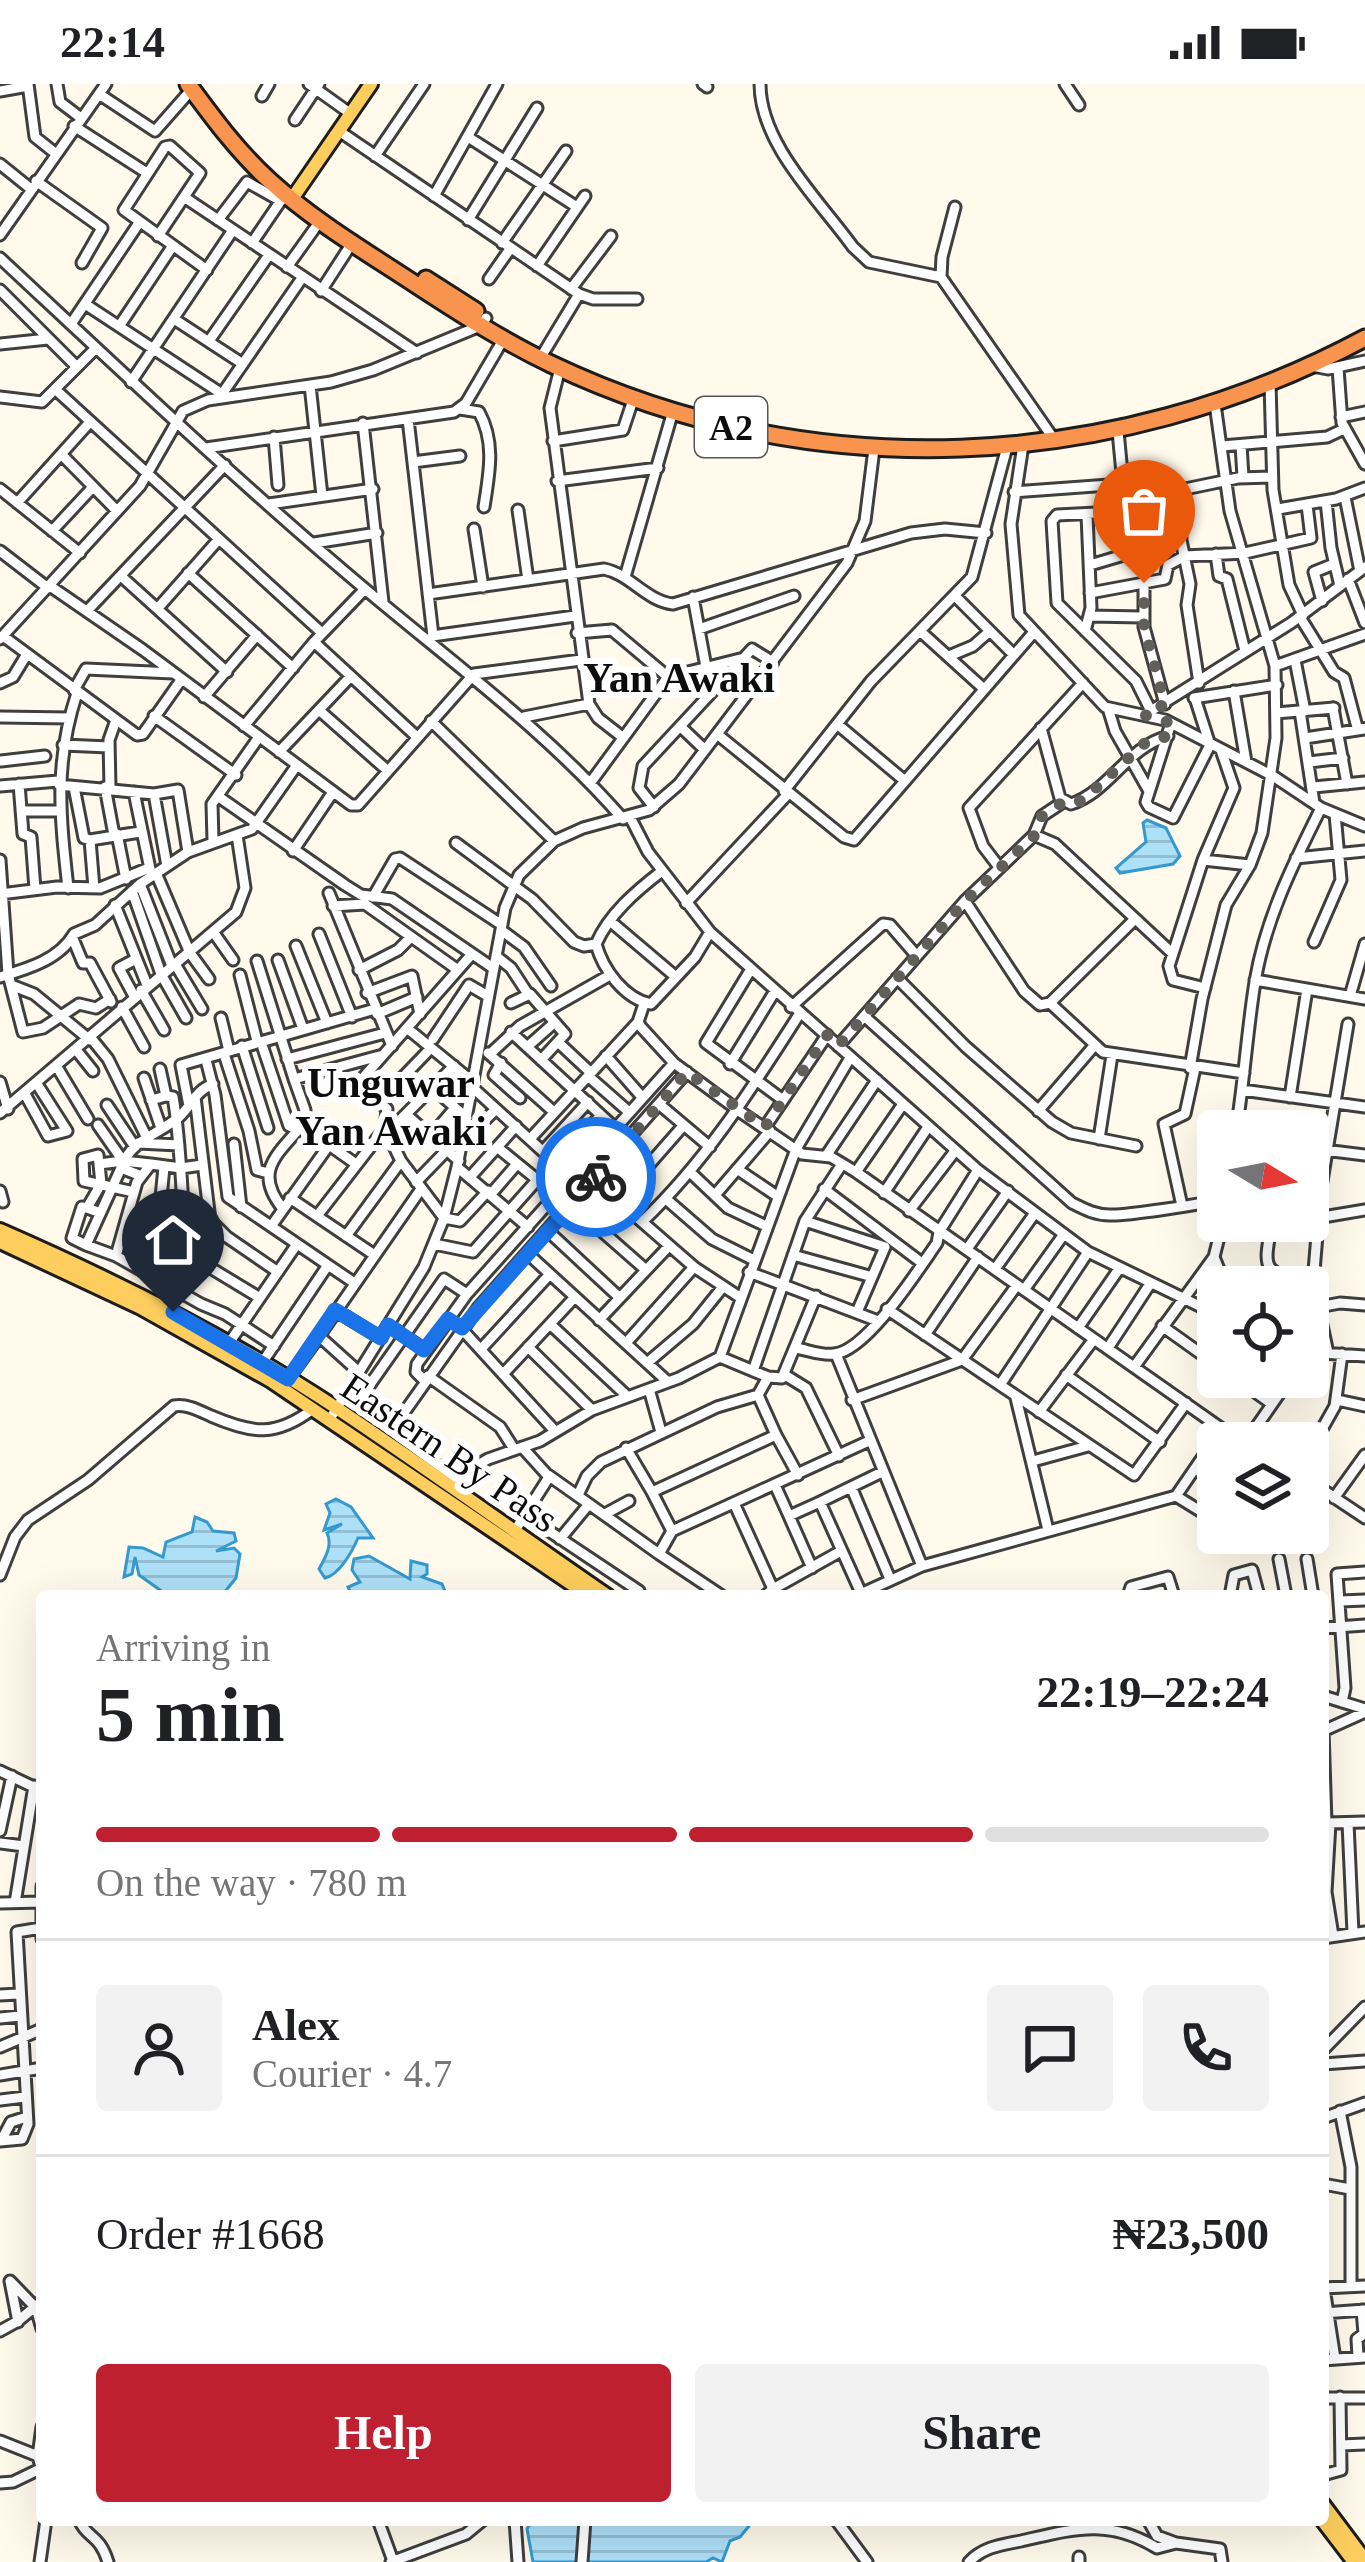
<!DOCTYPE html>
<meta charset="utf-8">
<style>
body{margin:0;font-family:Georgia,serif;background:#f2f2f2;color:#202124;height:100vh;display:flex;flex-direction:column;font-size:45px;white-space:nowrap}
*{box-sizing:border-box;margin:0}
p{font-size:39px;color:#757577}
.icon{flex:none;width:66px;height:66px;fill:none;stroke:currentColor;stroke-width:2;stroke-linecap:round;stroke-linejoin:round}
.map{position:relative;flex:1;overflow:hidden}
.panel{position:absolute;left:36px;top:1506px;width:1293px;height:936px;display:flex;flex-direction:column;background:#fff;border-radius:12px;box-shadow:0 12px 48px #0002}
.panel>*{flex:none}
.needle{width:78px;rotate:100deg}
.controls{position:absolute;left:1197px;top:1026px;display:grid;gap:24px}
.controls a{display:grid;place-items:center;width:132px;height:132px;border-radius:12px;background:#fff;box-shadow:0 12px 48px #0002;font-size:60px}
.pin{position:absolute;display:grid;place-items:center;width:102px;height:102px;color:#fff;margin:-123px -51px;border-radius:50% 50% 50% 0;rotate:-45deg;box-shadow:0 0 12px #0007}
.pin .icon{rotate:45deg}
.courier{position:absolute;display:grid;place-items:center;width:120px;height:120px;margin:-60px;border:9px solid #1a73e8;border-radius:50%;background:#fff;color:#222;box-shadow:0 3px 15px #0007}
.headline em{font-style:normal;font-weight:600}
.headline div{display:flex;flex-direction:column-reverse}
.headline{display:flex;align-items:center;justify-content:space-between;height:204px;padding:0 60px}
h1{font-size:78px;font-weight:600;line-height:90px}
.bar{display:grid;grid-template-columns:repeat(4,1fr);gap:18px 12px;align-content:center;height:144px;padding:0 60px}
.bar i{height:15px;border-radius:9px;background:#e0e0e0}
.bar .active{background:#bf2030}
.bar p{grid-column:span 4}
.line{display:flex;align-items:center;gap:30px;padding:0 60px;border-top:3px solid #e0e0e0}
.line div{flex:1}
.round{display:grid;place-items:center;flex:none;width:126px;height:126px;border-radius:12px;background:#f2f2f2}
.action{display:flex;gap:24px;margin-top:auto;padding:24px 60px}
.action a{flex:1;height:138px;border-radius:12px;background:#bf2030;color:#fff;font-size:48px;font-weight:600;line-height:138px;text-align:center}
.action a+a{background:#f2f2f2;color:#202124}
.status{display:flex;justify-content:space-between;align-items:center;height:84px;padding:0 60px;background:#fff;direction:ltr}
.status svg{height:33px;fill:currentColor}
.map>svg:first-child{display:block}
.water{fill:url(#water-rules);stroke:#339ad1;stroke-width:3}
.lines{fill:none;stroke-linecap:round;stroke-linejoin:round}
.minor-casing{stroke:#3f3f3f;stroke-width:15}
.major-casing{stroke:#1d1d1d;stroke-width:18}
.highway-casing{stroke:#1d1d1d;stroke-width:21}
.minor{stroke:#fff;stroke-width:9}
.major{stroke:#fdce5d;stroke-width:12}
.highway{stroke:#f9944f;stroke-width:15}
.done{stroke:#615f5a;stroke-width:12;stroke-dasharray:0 21.6}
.route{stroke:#1a73e8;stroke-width:15}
.labels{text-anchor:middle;stroke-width:12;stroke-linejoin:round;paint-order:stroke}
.shield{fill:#fff;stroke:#555;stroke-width:3}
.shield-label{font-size:36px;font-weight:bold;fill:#0c0c0c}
.street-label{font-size:39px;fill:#0c0c0c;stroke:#fff}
.neighbourhood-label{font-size:42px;font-weight:bold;fill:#0c0c0c;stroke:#fff}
</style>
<div class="status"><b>22:14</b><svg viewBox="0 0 49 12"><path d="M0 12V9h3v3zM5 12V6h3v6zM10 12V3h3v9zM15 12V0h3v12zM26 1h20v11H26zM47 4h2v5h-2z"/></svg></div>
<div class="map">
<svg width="1365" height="2478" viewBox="0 0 1365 2478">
<defs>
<pattern id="water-rules" width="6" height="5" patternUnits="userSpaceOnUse" patternTransform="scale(3)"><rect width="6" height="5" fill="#aee0f8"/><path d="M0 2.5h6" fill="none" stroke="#94bfd3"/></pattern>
</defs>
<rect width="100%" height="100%" fill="#fffaeb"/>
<path class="water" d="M1147 736 1166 744 1180 772 1173 780 1120 789 1116 784 1146 758 1143 739Z
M336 1415 351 1423 373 1454H358C352 1468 339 1491 325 1494L319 1485C325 1474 333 1461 327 1449L342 1440 324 1446 330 1429 326 1420Z
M195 1433 207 1438 213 1447 234 1449 236 1457 216 1467 234 1464 240 1470 236 1494 223 1510 156 1512 160 1506 139 1491 135 1473 132 1490 124 1493 129 1463 143 1464 163 1473 166 1458 192 1448Z
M369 1472 410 1495 411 1477 427 1481V1490L422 1493 442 1500 447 1512H352L348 1503 360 1498 352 1486 354 1475Z
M532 2436H754L740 2453 730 2457 722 2478 713 2474 706 2478H533L527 2445Z"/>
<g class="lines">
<g class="minor-casing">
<path id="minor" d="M28 0 35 53 55 69
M57 0 60 18 81 34
M309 0 351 30
M703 0 707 3
M760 0C760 60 819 116 853 163L869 178 941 193
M1065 0 1079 21
M0 7 28 2
M99 10 155 47 192 5
M262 12 269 0
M295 36 319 0
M74 42 147 89
M339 47 579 210 593 215H637
M468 53 577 123
M375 72 424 0
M0 80 31 105
M36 97 102 144 82 179
M434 112 497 0
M184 113 417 269
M955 123 942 173 941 193 1051 351
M218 136 247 98 281 117
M468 136 537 24
M0 151 106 0
M158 152 200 89 170 62 165 63 124 126 207 186
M252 159 282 115
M502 159 566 67
M0 174C120 286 239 399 365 505 454 580 546 647 623 735
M537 182 585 112
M287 183 320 137
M489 195 510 165
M571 205 611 152
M0 206 77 283
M321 207 352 159
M85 220 222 310
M174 235 243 280
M71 240 139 139
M120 241 172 163
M209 257 269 171
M0 260 48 255
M544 268 579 210
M1312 282 1328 285 1365 277
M560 284 550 324 589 620 598 634 621 652
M1338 284 1342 339 1365 380
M131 298 233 146
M1270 299 1273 406 1289 501 1303 531
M310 301 322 412
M56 306 322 549
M0 313 42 318 96 264
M220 313 302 194
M460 325 479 328C496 359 489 390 484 423
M1341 333 1365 328
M408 335 433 552
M363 339 383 518
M1118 347 1123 400
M274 353 278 401
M553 357 623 346 634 313
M1023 361 1011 440 1019 531 1105 623 1165 636 1273 692 1321 724 1365 742
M1241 361 1243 393
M1222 362 1327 353 1344 345
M206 364 454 328 466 319 503 256
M61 370 117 427
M413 378 460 372
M557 397 658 384
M0 405 80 469
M1175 405 1176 432 1190 500 1187 521 1199 599
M1014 408 1123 400 1185 405 1238 394 1272 393
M1345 413 1360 487
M1326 417 1331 464 1340 502
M17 419 90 338
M269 420 373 405
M1278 425 1336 415 1365 404
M518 426 528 496
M474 445 483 503
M52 447 93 403
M314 459 377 449
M0 467 48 504
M1216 470 1219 492 1227 495 1245 567
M1090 481 1181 454
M188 489 293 584
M122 493 227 588
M625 493 673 327
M1348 495 1365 539
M1144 499V543L1165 620
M50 502 143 566 351 721H358L474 590 581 576
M1090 509 1165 495 1168 481 1185 472 1245 469 1311 454 1307 421
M428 510 604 485C630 490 646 517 673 520L911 449 945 445 986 449
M693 513 706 583
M956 513 1014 571
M1322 517 1314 488 1334 480
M158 524 219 455
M87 527 225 381
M1090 532 1142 533
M1300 533 1334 588 1344 594 1357 643 1365 645
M699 545 794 512
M920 547 984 605
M1085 547 1091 524 1087 431
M577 549 612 546 668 593
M3 552 137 651 143 650 181 596
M432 552 575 532
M0 555 140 402 183 327 208 316 331 298 373 286 480 242 486 234
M314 558 417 653
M949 572 973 562 990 547
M1295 576 1305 627
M1275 582 1365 550
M0 599 13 593 27 570
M74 606 86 585 173 589
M1234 607 1246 678
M204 613 257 551
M1194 614 1277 601
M1108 624 1115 647 1149 707
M1333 624 1347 700
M320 627 388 687
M1151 627 1136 597 1057 519 1052 437 1057 431 1175 425
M1300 627 1314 719
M1276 629 1334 624
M1146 630 1291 539 1365 483
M154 632 236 691
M0 633 70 634
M524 633 589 620
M431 637 554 757
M1171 639 1146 718 1149 723 1173 734 1210 661 1195 614
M837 640 905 697
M244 642 314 558 365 505
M682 644 705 666
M1041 644 1060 714 1071 720C1110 707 1126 664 1168 652
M717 650 844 753 854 756 1034 548
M1305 654 1364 645
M63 661 109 663
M279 668 351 592
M1 677 45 672
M1309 678 1343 674
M591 698 668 593 740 575
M19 700 23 750 31 753 35 805
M59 701 154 710 178 706 188 768
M0 702 58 697
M74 703 84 754 90 756
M105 703 114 751
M110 703 109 656 116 636
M1314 703 1365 698
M784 707 871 597 972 493 1007 363
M134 708 150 785
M154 710 167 782
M219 713 345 801 361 811 392 815 493 884
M654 723 639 704 643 682 752 565 773 578
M21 727H59
M630 733 648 768 710 848 978 1086 1088 1168 1218 1231
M117 750 126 795
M1034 751 1042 732 1063 718
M213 757 212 720 259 653
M456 759 532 815 574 858 584 862 596 860
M293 767 333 708
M1296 774 1365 767
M0 776 8 890 23 948 43 944 79 920 96 924 110 915
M1203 776 1250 781
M999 783 983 762 969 724 1083 599
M662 787C636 807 609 830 596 860 603 886 625 915 651 920L695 873 710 848
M156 789 190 869 209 895
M140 800 172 882
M68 804C60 732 54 679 77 609
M94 804 90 756 140 748
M132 807 161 890 186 934
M329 809 392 962
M0 810 57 803 100 804 149 784
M373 813 395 775 400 774 502 841
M965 817 1024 907 1040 921 1050 919 1135 835
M686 819 788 710
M115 821 147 901
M333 822 365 820 458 886
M610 837 676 893
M501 846 524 863 551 902
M214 849 233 876
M319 850 352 933
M73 855 83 879H90L111 918
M1314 858 1341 796 1335 730
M296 862 327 939
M496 872 511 884 528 910
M278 876 303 945
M257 877 294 995 383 971
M175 880 202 925
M751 885 706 959 783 1016
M359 886 398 866 411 853
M240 891 257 957
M0 893C27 885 59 876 74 850L95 841 140 800 188 768 252 745 297 681
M897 894 966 963 1052 1038 1071 1049 1136 1062
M1255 896 1365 915
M11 901 34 910 90 956
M1205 904 1173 896 1169 882 1203 776 1234 704 1221 666
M141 906 164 946
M367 909 412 892 420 930
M134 912 119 884 136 875
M1350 912 1365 860
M511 919 530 910 565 950 541 976
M1050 919 1103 968 1244 989
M644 920 638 938 641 943 674 979 739 1027 802 1070 831 1073 856 1088 1242 1359
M122 923 144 963
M791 923 883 840 890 841 916 871
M377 930 417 913
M864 932 1072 1119C1084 1125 1095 1131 1110 1131 1122 1132 1208 1120 1218 1115
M221 934 229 967
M408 945 473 998
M511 948 615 1044
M91 954 108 975 146 1052
M433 955 469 901 486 911
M559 959 591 989
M242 962 268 1044
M838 962 965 817 1034 751 1055 760 1172 869
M527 963 554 939
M263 964 289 1042 298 1046
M77 967 93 987
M488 969 554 1028
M224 970 249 1047 257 1086 268 1089
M490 970 520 942 610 891
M606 972 642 1013
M287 975 385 949
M206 976 215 1011 228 1113 353 1198
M501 979 494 991 520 1014
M730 980 775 907
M57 983 88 1035
M1190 984 1202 915 1226 821 1250 781 1262 749 1276 654 1275 582 1230 427 1215 320
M687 988 478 1224 391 1347 456 1394 488 1375 540 1357 592 1326 679 1294 720 1273 796 1065 850 974
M588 992 629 1028
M144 994 161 1044
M294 995 305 1026 303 1044
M0 998 8 1025
M472 1003 571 1093
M433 1004 467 1034
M1242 1006 1365 1023
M25 1010 48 1052 67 1047 37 1000
M166 1012 173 1013C178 1041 189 1163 180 1186 177 1192 172 1196 168 1201
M195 1013 210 1136 227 1153 278 1188
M1290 1013 1307 905
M151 1016 166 1012 160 985
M380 1017 430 965
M659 1020 710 1063
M107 1021 135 1063
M189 1022 181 981 375 925
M1038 1027 1094 962
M0 1029 236 828 245 804 237 751
M408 1032 459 1077
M98 1041 123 1077
M478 1043 496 1025
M765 1043 827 951
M385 1044 401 1077 444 1134 460 1137 488 1107
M1236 1047C1244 998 1247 948 1255 898 1265 836 1293 780 1321 724
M387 1049 454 982
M431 1052 455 1024
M530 1055 638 938
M1099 1055 1112 971
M138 1059 179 1061
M234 1060 241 1123
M497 1063 556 1111
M1308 1064 1365 1071
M543 1067 588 1018
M826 1072 877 996
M557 1080 601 1031
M457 1083 528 1143
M121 1084 86 1161 116 1172 201 1220 225 1230 274 1262
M737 1085 777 1112
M856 1088 903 1020
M691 1089 728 1124 766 1142
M139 1091 121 1084C131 1055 158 1051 179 1033 192 1021 196 1006 213 1000
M471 1092 516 1042
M594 1096 694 1183 741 1214
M416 1098 447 1066
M824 1105 922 1179
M0 1107 3 1118
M134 1108 84 1097 83 1075 98 1071 99 1080 123 1077 151 1080
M884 1109 928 1043
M491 1110 517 1080
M715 1111 770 1047
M290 1114 373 1170
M666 1115 712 1155 754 1176
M618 1116 683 1042
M571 1120 646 1186
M1182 1122 1164 1040 1185 1030 1195 984
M283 1125C255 1090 273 1074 299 1045L308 1046 356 1080
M909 1127 955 1067
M98 1128 87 1124 101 1100 99 1080
M317 1132 385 1044 387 1025 365 1004 362 995 472 870
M1317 1134 1365 1126
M805 1137 885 1163
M1272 1137C1263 1189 1261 1187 1313 1199L1328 1269
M642 1138C707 1076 752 1004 800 929
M272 1141 329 1061
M548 1147 620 1214
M346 1152 401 1077
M434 1160 473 1168 537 1096
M86 1161 72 1154 82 1123 87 1124
M967 1165 1008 1107
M181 1166 260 1214
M1088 1168 1000 1301 1134 1391 1186 1319
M527 1169 668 1298
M793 1171 869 1192
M116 1172 137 1098 151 1080 181 1084 202 1081
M1214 1173 1226 1203
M995 1185 1035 1129
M749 1188 878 1237
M160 1197 159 1134 164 1083
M1313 1199 1321 1103 1348 940
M1233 1203 1274 1190
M1024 1206 1064 1150
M887 1225 1000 1301
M1308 1225 1340 1219 1365 1221
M335 1226 381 1254
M857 1228 885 1163
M599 1236 669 1162
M550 1240 627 1312
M388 1241 425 1266
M458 1241 555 1347
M1162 1242 1218 1282
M1078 1244 1119 1185
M925 1251 978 1173
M229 1259 297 1160
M626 1259 694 1183
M528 1263 592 1326
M482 1264 550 1190
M796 1264C808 1266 822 1272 834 1270 867 1267 918 1186 937 1159L939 1148 978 1086
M1108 1264 1150 1200
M1308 1268 1365 1272
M836 1270 922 1482
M720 1273 768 1293 782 1294 816 1212
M262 1279 328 1181
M647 1279 693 1240 722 1204
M1134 1283 1214 1173 1223 1137
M753 1287 805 1137 842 1080
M359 1288 319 1252 421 1105
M505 1288 575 1213
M785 1291 806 1304 839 1372
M1066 1291 1160 1358
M428 1292 500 1343 514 1365
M1234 1293 1272 1320
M288 1295 319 1252
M425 1297 416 1288 417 1280 467 1210 674 979
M649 1305 661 1348
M758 1311 776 1351
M1016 1314 1048 1446
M852 1316 962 1276 1017 1201
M1337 1316 1365 1322
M351 1319 391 1347
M355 1322 444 1195 467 1210
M1039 1328 1094 1255
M330 1335 424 1183 444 1134 457 1083 505 824 519 791 554 757 583 744 649 726 679 700 847 479 865 437 874 365
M1245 1359 1291 1293
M626 1364 652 1408 776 1351 798 1391
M1308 1370 1335 1322 1342 1270
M1033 1377 1088 1362
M1195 1385 1218 1399
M548 1391 589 1420 560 1455
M1308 1396 1365 1434
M775 1401 789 1432
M852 1405 890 1495
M652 1408 672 1447
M578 1411 587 1392 601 1378 717 1323 758 1311 768 1293
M1176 1412 1218 1438
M1334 1414 1365 1371
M734 1419 773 1505 765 1512
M589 1420 659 1470 672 1447 869 1357
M605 1430 629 1417
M525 1431 639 1507
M514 1448 549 1393 522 1363
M1237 1449H1245
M659 1470 722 1512
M1279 1475 1286 1512
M1307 1475 1313 1512
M812 1484 789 1432 820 1418
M0 1491 15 1453 28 1436 88 1396 174 1322C187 1320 198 1326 211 1332 253 1350 276 1353 313 1325
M773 1505 841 1467
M861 1509 820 1418 882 1388
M856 1512 922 1482 1176 1412 1222 1345
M1128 1512 1131 1503 1168 1493 1174 1512
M1230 1512 1234 1491 1252 1486 1259 1512
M1341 1517 1365 1516
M1323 1544 1365 1541
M1323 1612 1365 1625
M1342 1618 1345 1604 1337 1490 1365 1488
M1323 1647 1326 1739
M1323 1647 1365 1628
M0 1687 42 1707
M1328 1739 1365 1738
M1330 1739 1326 1808 1333 1852
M1348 1739 1353 1849
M0 1747 12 1692
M0 1759 24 1762
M42 1802V1855
M0 1819 42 1818
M15 1819 34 1702
M1323 1854 1365 1848
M0 1911 18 1910
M0 1934 20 1932
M0 1963 42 1945
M1323 1966 1365 1923
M1323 1980 1365 1977
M0 1991 42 1984
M0 2016 25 2013
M1340 2027 1351 2083V2202
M1323 2034 1365 2019
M0 2057 22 2055 28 2040 17 1848 41 1844
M1 2057 11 2038 27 2033
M1323 2100 1350 2105
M10 2197 36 2224 42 2245
M10 2197 18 2238
M1323 2204 1365 2202
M1324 2204 1335 2275
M1323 2229 1365 2226
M0 2247 18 2237 42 2217
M1358 2273 1357 2255 1364 2250 1362 2226
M1323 2276 1365 2273
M1323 2314H1365
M42 2343 38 2372 42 2387
M0 2357 38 2372
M1341 2361 1365 2360
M1323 2391 1341 2386 1340 2313
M0 2399 13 2398 42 2384
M79 2436C88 2456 99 2449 108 2478
M378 2436 393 2477
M515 2436 518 2478
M836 2436 867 2478
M1148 2436 1157 2452 1176 2459
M1079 2473V2478
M40 2478 46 2436
M391 2478 466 2450 483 2436
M582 2478 585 2436
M969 2478C983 2463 1001 2461 1021 2457 1074 2445 1108 2434 1157 2464L1176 2459 1220 2465 1222 2478"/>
</g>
<g class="major-casing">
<path id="major" d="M296 109 371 0
M0 1146C117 1197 232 1255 338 1325 429 1386 518 1450 608 1512
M0 1158 139 1223 271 1297 589 1512
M1323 2420 1365 2476
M1322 2436 1354 2478"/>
</g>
<g class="highway-casing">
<path id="highway" d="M188 0C213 34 238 68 270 97 315 138 368 169 418 202 461 230 505 258 551 280 811 404 1113 389 1365 254
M426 195 476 227"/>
</g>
<use href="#minor" class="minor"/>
<use href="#major" class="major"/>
<use href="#highway" class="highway"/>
</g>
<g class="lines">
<path class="done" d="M596 1093 687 988 765 1043 827 951 838 962 965 817 1034 752 1042 732 1063 718 1071 720 1083 716 1146 658 1168 652 1171 639 1144 631 1165 620 1144 543V499"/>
<path class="route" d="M173 1228 288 1295 335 1226 381 1254 388 1241 424 1266 448 1235 462 1244 596 1093"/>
</g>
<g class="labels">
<rect class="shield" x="695" y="313" width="72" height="60" rx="9"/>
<g class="shield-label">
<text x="731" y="356">A2</text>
</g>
<g class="street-label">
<text transform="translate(450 1368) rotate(34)" y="14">Eastern By Pass</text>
</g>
<g class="neighbourhood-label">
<text x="679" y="608">Yan Awaki</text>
<text x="391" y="1013">Unguwar<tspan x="391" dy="48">Yan Awaki</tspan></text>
</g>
</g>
</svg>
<div class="controls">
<a><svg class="needle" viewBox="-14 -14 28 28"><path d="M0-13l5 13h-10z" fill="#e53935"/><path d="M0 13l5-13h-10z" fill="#757577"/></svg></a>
<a><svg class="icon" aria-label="locate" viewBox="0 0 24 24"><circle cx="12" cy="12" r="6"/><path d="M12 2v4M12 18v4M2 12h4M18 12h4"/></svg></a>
<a><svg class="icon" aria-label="layers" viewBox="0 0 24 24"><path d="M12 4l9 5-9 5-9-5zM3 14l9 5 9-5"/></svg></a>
</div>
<div class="pin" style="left:1144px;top:499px;background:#ea580c"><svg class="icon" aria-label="bag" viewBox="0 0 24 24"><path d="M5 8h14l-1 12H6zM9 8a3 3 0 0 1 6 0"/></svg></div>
<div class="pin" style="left:173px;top:1228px;background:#1f2937"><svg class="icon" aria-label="home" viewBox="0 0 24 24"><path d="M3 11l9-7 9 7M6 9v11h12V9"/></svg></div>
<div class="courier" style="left:596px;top:1093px"><svg class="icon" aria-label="bike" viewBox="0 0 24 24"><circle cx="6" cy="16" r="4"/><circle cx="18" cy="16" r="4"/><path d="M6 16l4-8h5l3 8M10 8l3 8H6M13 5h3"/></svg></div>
<section class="panel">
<div class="headline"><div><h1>5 min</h1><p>Arriving in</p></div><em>22:19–22:24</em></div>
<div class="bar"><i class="active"></i><i class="active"></i><i class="active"></i><i></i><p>On the way · 780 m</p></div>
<div class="line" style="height:216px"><a class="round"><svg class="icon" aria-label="person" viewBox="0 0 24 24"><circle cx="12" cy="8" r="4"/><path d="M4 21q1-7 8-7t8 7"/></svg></a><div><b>Alex</b><p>Courier · 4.7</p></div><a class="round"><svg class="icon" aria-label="chat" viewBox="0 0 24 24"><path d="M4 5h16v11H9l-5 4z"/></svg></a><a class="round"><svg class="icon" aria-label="phone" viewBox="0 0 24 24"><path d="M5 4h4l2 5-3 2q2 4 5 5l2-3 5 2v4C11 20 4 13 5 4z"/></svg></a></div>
<div class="line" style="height:156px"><div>Order #1668</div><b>₦23,500</b></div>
<div class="action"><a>Help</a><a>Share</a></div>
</section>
</div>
